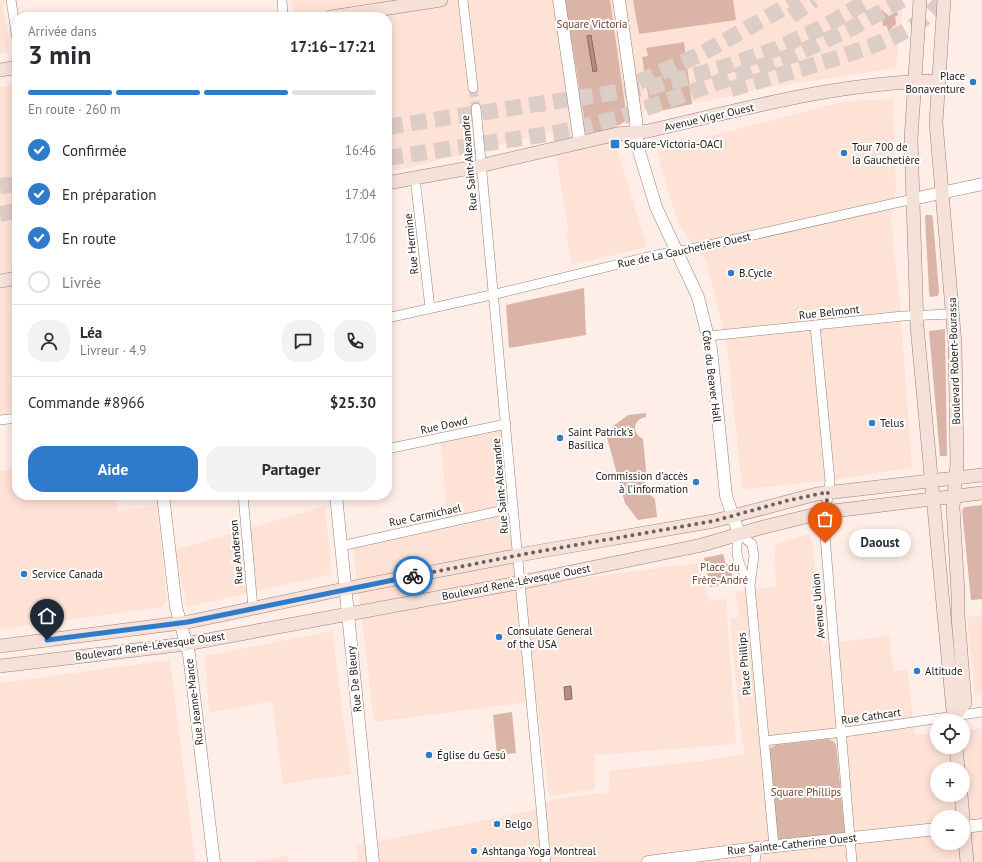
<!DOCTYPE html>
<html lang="fr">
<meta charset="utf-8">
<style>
body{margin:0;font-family:"PT Sans",sans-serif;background:#f2f2f3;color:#2b2b33;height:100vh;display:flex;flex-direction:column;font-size:15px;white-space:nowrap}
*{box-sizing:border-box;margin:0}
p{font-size:13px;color:#7c7c81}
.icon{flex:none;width:22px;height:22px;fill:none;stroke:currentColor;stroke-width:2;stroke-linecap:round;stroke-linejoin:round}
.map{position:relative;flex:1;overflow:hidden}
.side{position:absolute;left:12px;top:12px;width:380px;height:488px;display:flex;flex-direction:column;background:#fff;border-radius:16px;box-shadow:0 2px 10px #0003}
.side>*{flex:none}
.tools{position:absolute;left:930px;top:714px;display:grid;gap:8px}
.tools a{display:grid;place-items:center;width:40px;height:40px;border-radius:50%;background:#fff;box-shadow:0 2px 10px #0003;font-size:20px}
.pin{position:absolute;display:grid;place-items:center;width:34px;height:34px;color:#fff;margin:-41px -17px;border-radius:50% 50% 50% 0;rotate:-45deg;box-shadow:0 0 4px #0007}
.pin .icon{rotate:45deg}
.courier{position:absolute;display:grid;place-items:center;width:40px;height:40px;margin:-20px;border:3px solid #2f7bcb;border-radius:50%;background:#fff;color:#222;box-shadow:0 1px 5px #0007}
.bubble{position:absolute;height:28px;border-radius:14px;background:#fff;box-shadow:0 2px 10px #0003;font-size:13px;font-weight:800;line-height:28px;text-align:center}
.headline em{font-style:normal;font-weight:800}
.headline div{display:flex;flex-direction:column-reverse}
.headline{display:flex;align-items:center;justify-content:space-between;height:68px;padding:0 16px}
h1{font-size:26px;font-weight:800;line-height:30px}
.bar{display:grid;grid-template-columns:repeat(4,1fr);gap:6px 4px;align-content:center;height:48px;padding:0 16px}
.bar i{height:5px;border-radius:3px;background:#e1e1e2}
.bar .current{background:#2f7bcb}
.bar p{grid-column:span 4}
.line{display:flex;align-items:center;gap:10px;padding:0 16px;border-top:1px solid #e1e1e2}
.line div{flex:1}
.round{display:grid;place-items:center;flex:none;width:42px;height:42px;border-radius:16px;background:#f2f2f3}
ol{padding:0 16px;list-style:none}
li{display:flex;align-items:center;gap:12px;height:44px}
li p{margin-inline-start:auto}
li .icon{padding:4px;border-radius:50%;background:#2f7bcb;color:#fff;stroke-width:4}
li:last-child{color:#7c7c81}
li i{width:22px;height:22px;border:2px solid #e1e1e2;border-radius:50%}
.primary-button{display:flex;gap:8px;margin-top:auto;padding:8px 16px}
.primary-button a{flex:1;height:46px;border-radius:16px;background:#2f7bcb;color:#fff;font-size:16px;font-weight:800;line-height:46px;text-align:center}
.primary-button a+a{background:#f2f2f3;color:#2b2b33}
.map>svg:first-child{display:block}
.built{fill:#ffe2d6;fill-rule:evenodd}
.green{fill:#dab5a7}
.water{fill:#b58e7f;stroke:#876a5f}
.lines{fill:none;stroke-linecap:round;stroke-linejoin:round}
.minor-tunnel{stroke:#ddcdc7;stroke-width:9;stroke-dasharray:9 4.5;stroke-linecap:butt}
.trunk-tunnel{stroke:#ddcdc7;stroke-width:16;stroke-dasharray:16 8;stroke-linecap:butt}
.minor-casing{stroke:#96837c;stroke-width:10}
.tertiary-casing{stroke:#96837c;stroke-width:13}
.secondary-casing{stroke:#96837c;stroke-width:14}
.minor{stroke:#fff;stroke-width:9}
.tertiary{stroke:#fff;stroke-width:12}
.secondary{stroke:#f6e1d9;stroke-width:13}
.done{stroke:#6c615d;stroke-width:4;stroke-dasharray:0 7.2}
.route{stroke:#2f7bcb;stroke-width:5}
.poi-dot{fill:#2f7bcb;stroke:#fff;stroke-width:1.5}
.labels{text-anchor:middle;stroke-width:4;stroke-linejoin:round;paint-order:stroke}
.park-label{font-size:11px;fill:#78422b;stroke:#fff}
.poi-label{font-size:11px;fill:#1d1613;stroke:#fff;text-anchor:start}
.street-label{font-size:11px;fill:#1d1613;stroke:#fff}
</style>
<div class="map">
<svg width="982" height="862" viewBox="0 0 982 862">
<rect width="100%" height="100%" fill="#ffede7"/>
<path class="built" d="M0 0H20L3 3 10 52 0 54Z
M291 0H903L896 68 757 89 712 100 620 115 618 153 647 247 572 265 566 235 569 234 552 132 387 173V17H295Z
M17 84V411L0 414V87Z
M893 99 896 188 891 222 900 304 912 468 829 480 745 489 742 486 727 347 720 316 706 262 679 225 666 186 657 150 845 101Z
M503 427 517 587 697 563 709 601 726 599 736 744 595 755V789L549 796 537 701 374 722 353 545 448 524 441 441Z
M17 468V495H116L118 511 157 506 167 601 162 607 0 629V471Z
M325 506 332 574 187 607 175 550Z
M809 534 812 542 823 644 889 636 894 671 907 670 915 735 937 733V747H963V731L982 728V862H358L356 846 531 811 553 799 610 792 609 771 710 760 745 754 741 733 730 619 739 617 735 592 776 586 774 545ZM937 769H963V795H937ZM937 817H963V843H937Z
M982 615V695H975L967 617Z
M332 631 351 774 283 784 272 701 209 713 205 656Z
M170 660 195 862H0V683Z
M288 856 289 862H251Z"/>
<path class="green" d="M565 0H610L627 119C621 127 595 136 586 130Z
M633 0H733L736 20 639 34Z
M892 0 898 15 895 17 896 24 888 31 887 26H883L881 9 889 16 894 13 889 5Z
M684 42 692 104 651 113 642 57 648 56 646 48Z
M926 215H932L933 220 939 291 938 296 930 297 929 291 925 217Z
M584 288 586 335 509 348 506 305Z
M945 329 947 456H940L929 331Z
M646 413V417C633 419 631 433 643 439L647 480 645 482 646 491 655 499 657 517 638 520 625 503 606 434 608 430 628 415Z
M982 505V599L971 600 962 510 965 507Z
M723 554 726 564H729L734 583 710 587 704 558Z
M512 712 516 753 497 755 493 715Z
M828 739 834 742 836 745 845 833 781 841 777 837 769 749 776 745Z"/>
<path class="water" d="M591 35 597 71 593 72 587 36Z
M571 686 572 699 565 700 564 687Z"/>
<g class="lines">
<path class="minor-tunnel" d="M473 88 476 108"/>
<path class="trunk-tunnel" d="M791 16 814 0
M639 82 701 54 798 0
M731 89C768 78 806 68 843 56 880 43 917 32 943 0
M387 127 651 87 724 67 776 49 825 26 869 0
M387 158 555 133 619 118 796 54 852 28 902 0
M0 186 17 184
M0 214 17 211"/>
<g class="minor-casing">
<path id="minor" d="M11 0 17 39
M282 0 283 17
M463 0 473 88
M476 108 546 862
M415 178 430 308
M387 318 500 293 656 255 691 249 913 199
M815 325 830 481 824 524 852 862
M709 336 903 316 953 314
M0 420 17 418
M387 449 506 424
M243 495 253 608
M341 546 513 508
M750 586C740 565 733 557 739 534L752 544 754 556 750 586 774 846
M764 741 852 731 982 712
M755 862 757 848"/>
</g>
<g class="tertiary-casing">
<path id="tertiary" d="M559 0 580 143
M619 0 636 120 637 144 642 161 656 207 698 297 711 349 726 496 739 534
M913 199 982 184
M163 495 176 607 189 654 214 862
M336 495 373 862
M963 827 982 825
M648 862 757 848 937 829"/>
</g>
<g class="secondary-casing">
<path id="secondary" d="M920 0 911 139 917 326 954 721
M944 0 936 123 955 344 957 464 953 507 958 594V616L965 703 954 717
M331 17 441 0
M0 70 17 67
M387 183 475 167 617 134 648 131C744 109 839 82 938 81
M0 281 17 278
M0 646 188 622 344 589 530 553 714 521 817 494 982 475
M0 666 186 644 528 581 702 545 760 528 825 512 982 493
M956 747 958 769
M961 795 963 817
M963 818 967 862"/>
</g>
<use href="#minor" class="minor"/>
<use href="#tertiary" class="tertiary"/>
<use href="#secondary" class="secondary"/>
</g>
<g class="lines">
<path class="done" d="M413 576 530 553 714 521 786 501 828 492 824 524 825 543"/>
<path class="route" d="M47 640 188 622 413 576"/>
</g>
<g class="poi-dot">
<circle cx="973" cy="82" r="4"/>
<rect x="610" y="139" width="10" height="10" rx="2"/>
<circle cx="844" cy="153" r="4"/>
<circle cx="731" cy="273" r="4"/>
<circle cx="872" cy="423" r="4"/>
<circle cx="560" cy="438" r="4"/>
<circle cx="696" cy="482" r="4"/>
<circle cx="24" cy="574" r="4"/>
<circle cx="499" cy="637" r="4"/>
<circle cx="917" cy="671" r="4"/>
<circle cx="429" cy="755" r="4"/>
<circle cx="497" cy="824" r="4"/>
<circle cx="474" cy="851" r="4"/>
</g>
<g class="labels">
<g class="park-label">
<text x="592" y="28">Square Victoria</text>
<text x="720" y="571">Place du<tspan x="720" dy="13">Frère-André</tspan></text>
<text x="806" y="796">Square Phillips</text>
</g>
<g class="poi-label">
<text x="965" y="80" text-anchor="end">Place<tspan x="965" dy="13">Bonaventure</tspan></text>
<text x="624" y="148">Square-Victoria-OACI</text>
<text x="852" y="151">Tour 700 de<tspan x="852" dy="13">la Gauchetière</tspan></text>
<text x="739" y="277">B.Cycle</text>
<text x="880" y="427">Telus</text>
<text x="568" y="436">Saint Patrick's<tspan x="568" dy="13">Basilica</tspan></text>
<text x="688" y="480" text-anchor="end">Commission d'accès<tspan x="688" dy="13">à l'information</tspan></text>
<text x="32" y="578">Service Canada</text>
<text x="507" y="635">Consulate General<tspan x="507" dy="13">of the USA</tspan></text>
<text x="925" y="675">Altitude</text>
<text x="437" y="759">Église du Gesú</text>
<text x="505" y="828">Belgo</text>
<text x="482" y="855">Ashtanga Yoga Montreal</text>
</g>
<g class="street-label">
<text transform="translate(709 117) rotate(-13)" y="4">Avenue Viger Ouest</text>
<text transform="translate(469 163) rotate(-95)" y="4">Rue Saint-Alexandre</text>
<text transform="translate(411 244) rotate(-96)" y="4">Rue Hermine</text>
<text transform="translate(684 250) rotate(-12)" y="4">Rue de La Gauchetière Ouest</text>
<text transform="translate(829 312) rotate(-6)" y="4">Rue Belmont</text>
<text transform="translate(954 361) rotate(-92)" y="4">Boulevard Robert-Bourassa</text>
<text transform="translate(712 376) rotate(83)" y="4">Côte du Beaver Hall</text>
<text transform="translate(444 425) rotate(-12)" y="4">Rue Dowd</text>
<text transform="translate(500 486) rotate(-95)" y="4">Rue Saint-Alexandre</text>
<text transform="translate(425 515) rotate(-12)" y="4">Rue Carmichael</text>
<text transform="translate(236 552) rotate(-95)" y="4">Rue Anderson</text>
<text transform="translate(516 582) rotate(-11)" y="4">Boulevard René-Lévesque Ouest</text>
<text transform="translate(818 606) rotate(-95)" y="4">Avenue Union</text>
<text transform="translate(150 646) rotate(-8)" y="4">Boulevard René-Lévesque Ouest</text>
<text transform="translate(744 664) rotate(-95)" y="4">Place Phillips</text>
<text transform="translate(354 679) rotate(-96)" y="4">Rue De Bleury</text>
<text transform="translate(194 702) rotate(-97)" y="4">Rue Jeanne-Mance</text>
<text transform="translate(871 716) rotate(-8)" y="4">Rue Cathcart</text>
<text transform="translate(792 844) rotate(-6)" y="4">Rue Sainte-Catherine Ouest</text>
</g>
</g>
</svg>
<div class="tools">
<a><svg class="icon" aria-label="locate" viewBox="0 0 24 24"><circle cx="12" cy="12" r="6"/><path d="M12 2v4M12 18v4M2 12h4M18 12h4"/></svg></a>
<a>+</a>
<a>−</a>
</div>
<div class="pin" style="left:825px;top:543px;background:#ea580c"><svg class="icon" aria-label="bag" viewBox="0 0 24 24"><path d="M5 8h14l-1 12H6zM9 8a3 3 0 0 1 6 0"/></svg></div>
<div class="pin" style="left:47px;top:640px;background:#1f2937"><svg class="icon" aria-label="home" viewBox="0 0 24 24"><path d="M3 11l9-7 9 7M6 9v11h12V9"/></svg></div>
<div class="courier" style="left:413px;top:576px"><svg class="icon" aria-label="bike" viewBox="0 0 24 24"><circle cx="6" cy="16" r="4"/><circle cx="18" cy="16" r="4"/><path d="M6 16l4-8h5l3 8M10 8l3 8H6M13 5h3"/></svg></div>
<div class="bubble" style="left:849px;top:529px;width:62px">Daoust</div>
<section class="side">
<div class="headline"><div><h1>3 min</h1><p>Arrivée dans</p></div><em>17:16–17:21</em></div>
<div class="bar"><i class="current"></i><i class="current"></i><i class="current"></i><i></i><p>En route · 260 m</p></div>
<ol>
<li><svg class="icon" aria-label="check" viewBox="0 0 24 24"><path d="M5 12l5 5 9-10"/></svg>Confirmée<p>16:46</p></li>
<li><svg class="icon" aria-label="check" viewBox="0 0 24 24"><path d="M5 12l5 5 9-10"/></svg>En préparation<p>17:04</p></li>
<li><svg class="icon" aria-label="check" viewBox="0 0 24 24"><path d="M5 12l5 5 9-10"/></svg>En route<p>17:06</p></li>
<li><i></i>Livrée</li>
</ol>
<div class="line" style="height:72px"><a class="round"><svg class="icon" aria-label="person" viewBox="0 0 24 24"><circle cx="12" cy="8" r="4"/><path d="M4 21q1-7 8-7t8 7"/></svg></a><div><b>Léa</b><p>Livreur · 4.9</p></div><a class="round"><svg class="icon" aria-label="chat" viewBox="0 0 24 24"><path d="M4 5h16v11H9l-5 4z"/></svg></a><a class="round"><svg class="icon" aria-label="phone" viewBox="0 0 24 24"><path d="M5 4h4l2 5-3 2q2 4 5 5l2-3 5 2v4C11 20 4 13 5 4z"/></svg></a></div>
<div class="line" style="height:52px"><div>Commande #8966</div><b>$25.30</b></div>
<div class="primary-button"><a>Aide</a><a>Partager</a></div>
</section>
</div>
